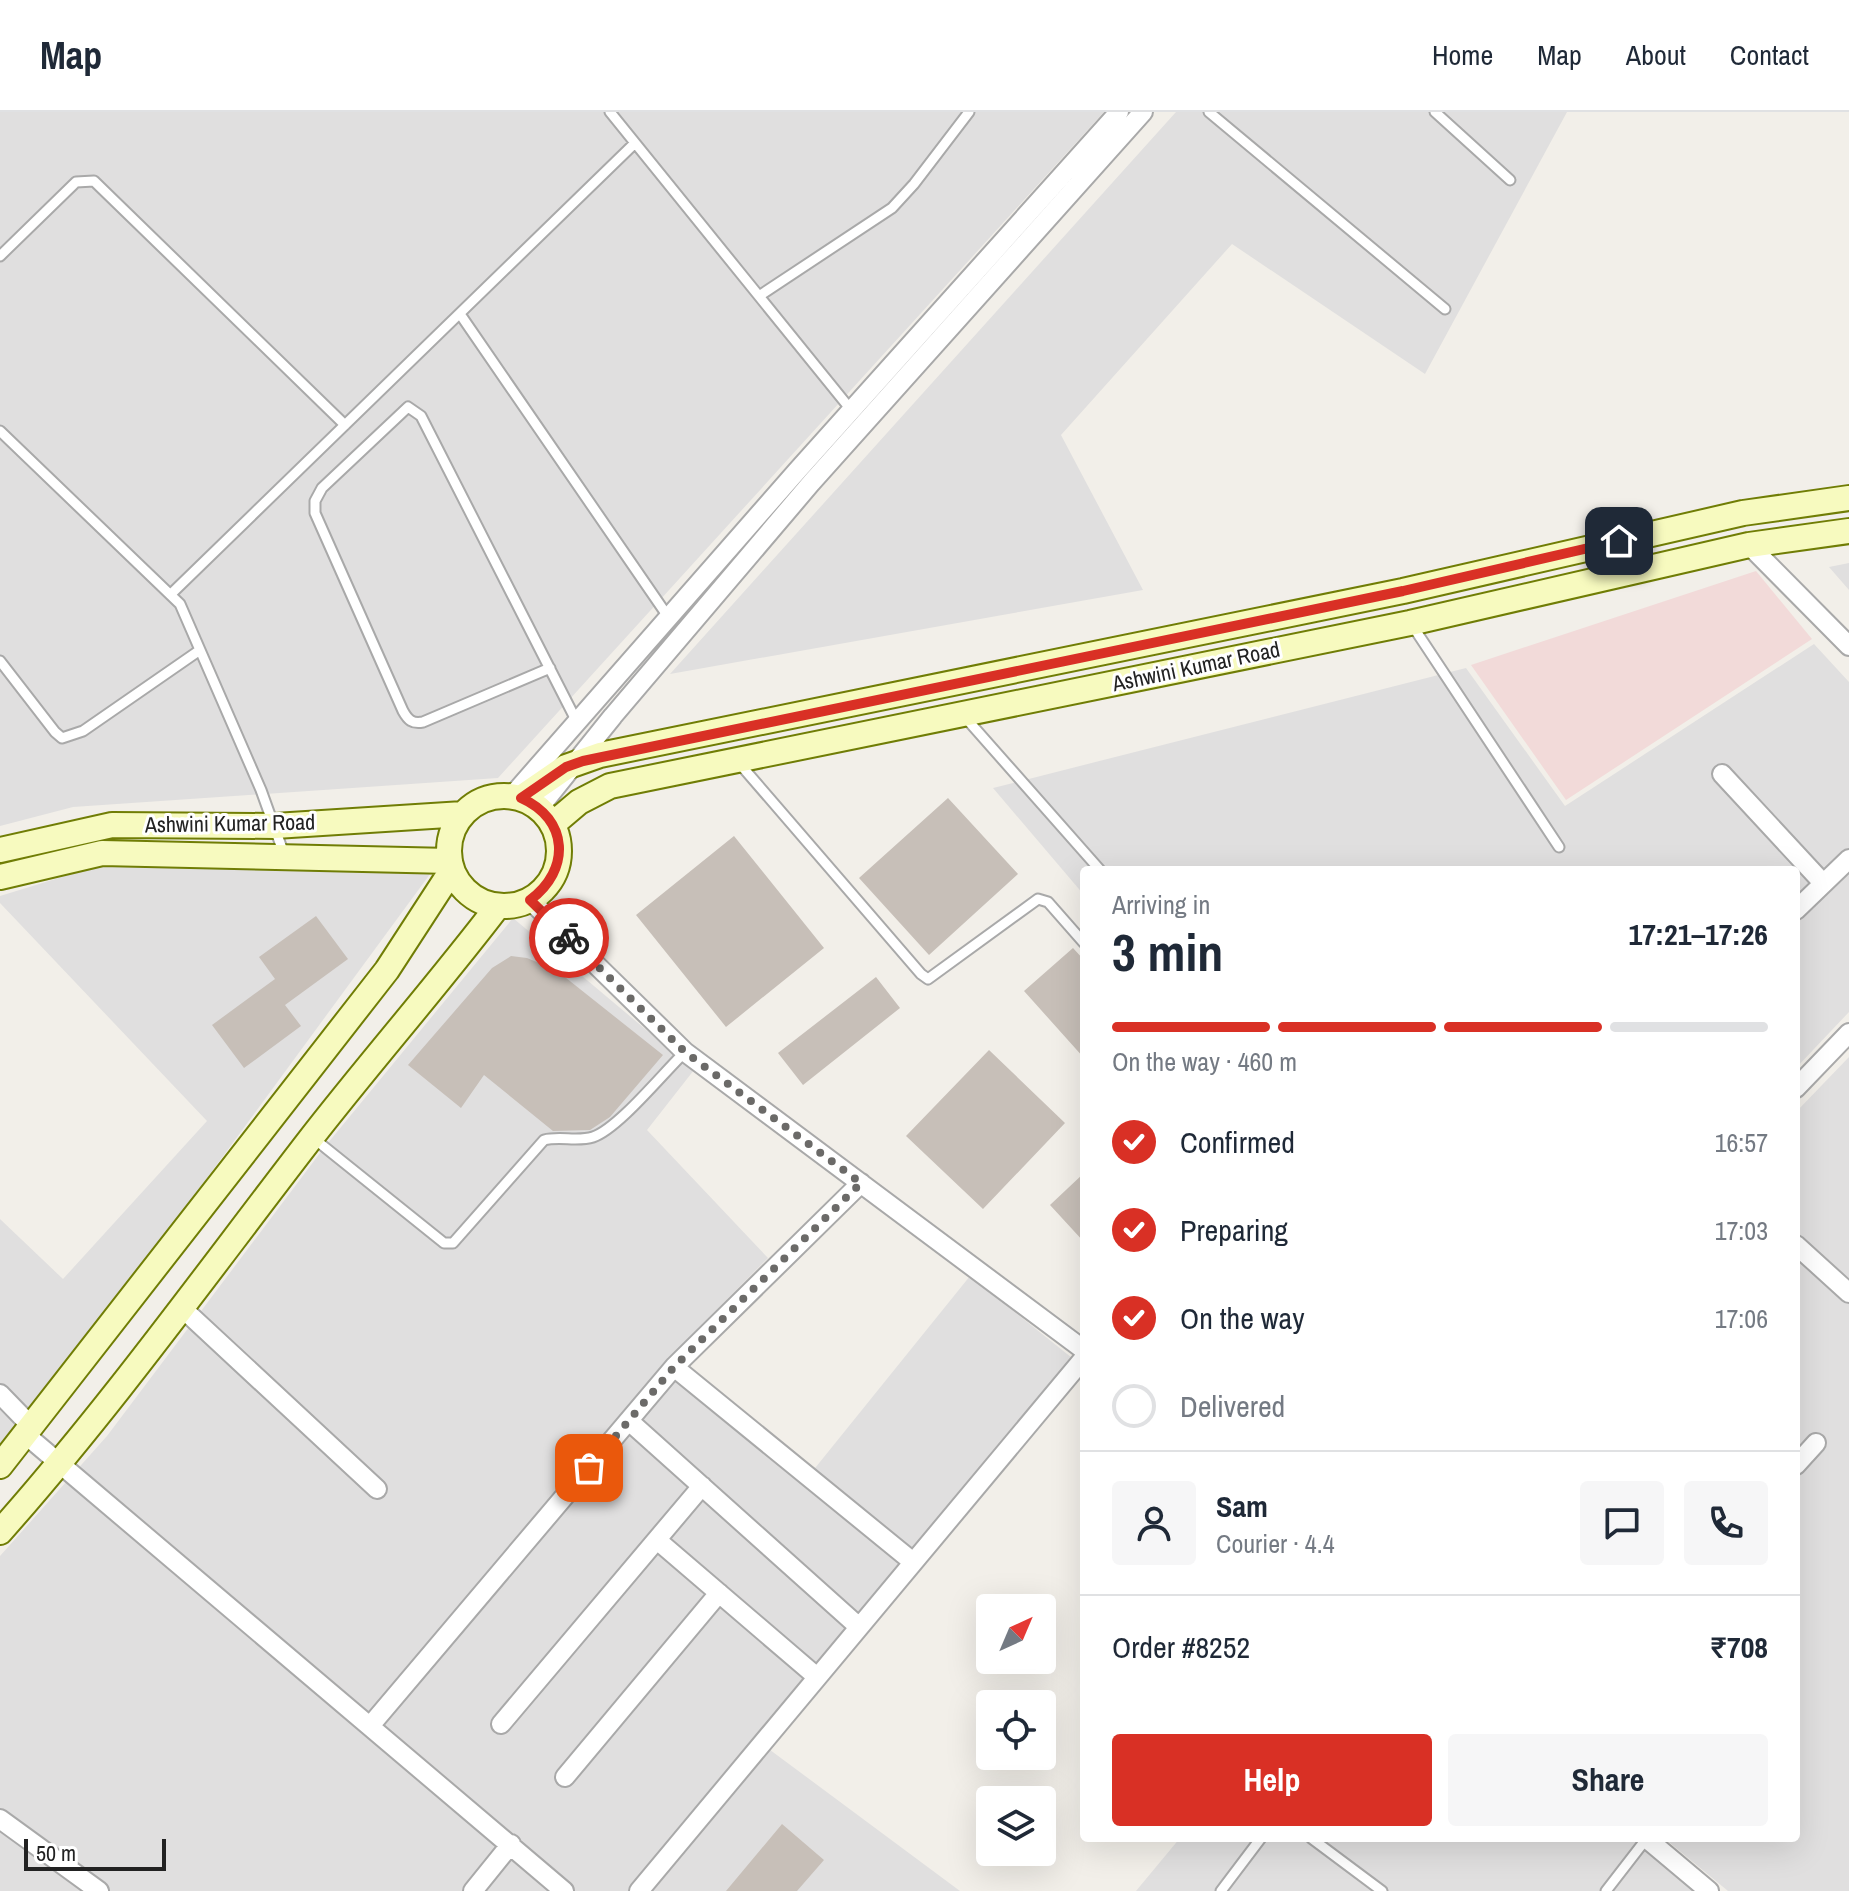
<!DOCTYPE html>
<meta charset="utf-8">
<style>
body{margin:0;font-family:"Archivo Narrow",sans-serif;background:#f6f6f7;color:#1f2937;height:100vh;display:flex;flex-direction:column;font-size:30px;white-space:nowrap}
*{box-sizing:border-box;margin:0}
p{font-size:26px;color:#747a83}
.icon{flex:none;width:44px;height:44px;fill:none;stroke:currentColor;stroke-width:2;stroke-linecap:round;stroke-linejoin:round}
.map{position:relative;flex:1;overflow:hidden}
.side{position:absolute;left:1080px;top:754px;width:720px;height:976px;display:flex;flex-direction:column;background:#fff;border-radius:8px;box-shadow:0 8px 32px #0002}
.side>*{flex:none}
.needle{width:52px;rotate:44deg}
.controls{position:absolute;left:976px;top:1482px;display:grid;gap:16px}
.controls a{display:grid;place-items:center;width:80px;height:80px;border-radius:8px;background:#fff;box-shadow:0 8px 32px #0002;font-size:40px}
.scale{position:absolute;left:24px;bottom:20px;width:142px;box-sizing:border-box;padding-left:8px;border:4px solid #222;border-top:0;font-size:22px;line-height:28px;white-space:nowrap;color:#222;-webkit-text-stroke:6px #fff;paint-order:stroke}
.pin{position:absolute;display:grid;place-items:center;width:68px;height:68px;color:#fff;margin:-34px;border-radius:16px;box-shadow:0 4px 12px #0006}
.courier{position:absolute;display:grid;place-items:center;width:80px;height:80px;margin:-40px;border:6px solid #d93025;border-radius:50%;background:#fff;color:#222;box-shadow:0 2px 10px #0007}
.head em{font-style:normal;font-weight:700}
.head div{display:flex;flex-direction:column-reverse}
.head{display:flex;align-items:center;justify-content:space-between;height:136px;padding:0 32px}
h1{font-size:52px;font-weight:700;line-height:60px}
.bar{display:grid;grid-template-columns:repeat(4,1fr);gap:12px 8px;align-content:center;height:96px;padding:0 32px}
.bar i{height:10px;border-radius:6px;background:#e0e1e3}
.bar .on{background:#d93025}
.bar p{grid-column:span 4}
.line{display:flex;align-items:center;gap:20px;padding:0 32px;border-top:2px solid #e0e1e3}
.line div{flex:1}
.round{display:grid;place-items:center;flex:none;width:84px;height:84px;border-radius:8px;background:#f6f6f7}
ol{padding:0 32px;list-style:none}
li{display:flex;align-items:center;gap:24px;height:88px}
li p{margin-inline-start:auto}
li .icon{padding:8px;border-radius:50%;background:#d93025;color:#fff;stroke-width:4}
li:last-child{color:#747a83}
li i{width:44px;height:44px;border:4px solid #e0e1e3;border-radius:50%}
.primary-button{display:flex;gap:16px;margin-top:auto;padding:16px 32px}
.primary-button a{flex:1;height:92px;border-radius:8px;background:#d93025;color:#fff;font-size:32px;font-weight:700;line-height:92px;text-align:center}
.primary-button a+a{background:#f6f6f7;color:#1f2937}
header{display:flex;align-items:center;gap:48px;box-sizing:border-box;height:112px;padding:0 40px;background:#fff;border-bottom:2px solid #e0e1e3}
header strong{font-size:38px}
nav{display:flex;gap:44px;margin-inline-start:auto;font-size:28px}
.map>svg:first-child{display:block}
.residential{fill:#e0dfdf}
.commercial{fill:#f2dad9}
.building{fill:#c7bfb8}
.lines{fill:none;stroke-linecap:round;stroke-linejoin:round}
.lane-casing{stroke:#a9a9a9;stroke-width:13}
.street-casing{stroke:#a9a9a9;stroke-width:22}
.secondary-casing{stroke:#707d05;stroke-width:28}
.lane{stroke:#fff;stroke-width:9}
.street{stroke:#fff;stroke-width:18}
.secondary{stroke:#f7fabf;stroke-width:24}
.done{stroke:#6b6a68;stroke-width:8;stroke-dasharray:0 14.4}
.route{stroke:#d93025;stroke-width:10}
.labels{text-anchor:middle;stroke-width:6;stroke-linejoin:round;paint-order:stroke}
.street-label{font-size:22px;fill:#222;stroke:#fff}
</style>
<header>
<strong>Map</strong>
<nav><a>Home</a><a>Map</a><a>About</a><a>Contact</a></nav>
</header>
<div class="map">
<svg width="1849" height="1779" viewBox="0 0 1849 1779">
<rect width="100%" height="100%" fill="#f2efe9"/>
<path class="residential" d="M0 0H1104L498 666 73 695 0 714Z
M1176 0H1567L1425 262 1232 132 1061 323 1143 478 670 562Z
M1849 451V478L1829 455Z
M1814 532 1849 570V900L1796 956V758H1084V783L993 676 1466 556 1565 694Z
M101 753 433 758 0 1348V1107L63 1167 207 1009 0 791V784Z
M513 806 694 958 647 1018 768 1146 659 1256 803 1371 970 1164 1072 1246 754 1626 960 1779H0V1444L107 1324 323 1037Z
M1849 945V1779H1728L1664 1726H1796V1000Z
M1180 1726H1634L1699 1779H1136Z"/>
<path class="commercial" d="M1756 459 1812 527 1566 688 1471 553Z"/>
<path class="building" d="M948 686 1018 762 929 843 859 766Z
M734 724 824 836 726 915 636 803Z
M316 804 348 847 285 893 301 914 244 956 212 913 275 867 259 845Z
M1073 836 1084 848V946L1024 879Z
M511 844 527 846 556 858 663 943 610 1005 590 1018 553 1019 484 963 461 996 408 953 492 856Z
M876 865 900 896 803 973 778 941Z
M989 938 1065 1011 983 1097 906 1024Z
M1084 1061V1130L1050 1093Z
M782 1712 824 1748 797 1779H726Z"/>
<g class="lines">
<g class="lane-casing">
<path id="lane" d="M610 0 852 299
M1209 0 1445 197
M1435 0 1510 68
M0 144 76 70 94 69 345 313
M759 184 892 96 914 72 969 0
M460 202 669 506
M0 319 180 492 261 678 284 742
M171 482 635 31
M1412 513 1559 735
M0 549 55 620 62 626 83 619 200 538
M550 556 423 610C412 612 408 608 403 599L315 401V389L322 376 408 295 421 304 577 610
M964 604 1100 758
M739 651 921 862 928 867 1038 787 1048 790 1084 831
M312 1025 444 1131H453L544 1028C560 1024 578 1030 593 1025 618 1017 664 960 685 940
M1311 1726 1382 1779
M1221 1779 1261 1726
M1606 1779 1647 1726"/>
</g>
<g class="street-casing">
<path id="street" d="M1749 433 1849 534
M1722 662 1823 771
M512 684 797 359 1119 0
M539 696 613 604 811 371 1143 0
M530 788 685 940 1084 1238
M1796 798 1849 747
M1796 976 1849 921
M1796 1133 1849 1181
M181 1195 377 1377
M674 1255 861 1071
M0 1282 32 1315
M629 1309 859 1515
M26 1323 564 1779
M1796 1353 1816 1331
M657 1428 817 1565
M501 1612 702 1374
M370 1614 674 1255 913 1450
M565 1665 719 1481
M0 1707 99 1779
M1646 1726 1709 1779
M473 1779 511 1732
M639 1779 1084 1246"/>
</g>
<g class="secondary-casing">
<path id="secondary" d="M449 739a55 55 0 1 1 110 0a55 55 0 1 1-110 0Z
M521 686 566 655 600 643 1403 479 1743 401 1849 386
M553 712 579 690 610 674 1410 511 1749 433 1849 419
M0 738 112 713 275 714 463 702
M0 765 102 741 450 749
M0 1354 387 858 452 758
M0 1420C110 1296 207 1161 308 1030 370 950 437 874 498 794"/>
</g>
<use href="#lane" class="lane"/>
<use href="#street" class="street"/>
<use href="#secondary" class="secondary"/>
</g>
<g class="lines">
<path class="done" d="M569 826 685 940 861 1071 674 1255 589 1356"/>
<path class="route" d="M569 826 530 788C571 758 569 707 521 686L566 655 583 649 1403 479 1619 429"/>
</g>
<g class="labels">
<g class="street-label">
<text transform="translate(1196 554) rotate(-12)" y="8">Ashwini Kumar Road</text>
<text transform="translate(230 711) rotate(-1)" y="8">Ashwini Kumar Road</text>
</g>
</g>
</svg>
<div class="controls">
<a><svg class="needle" viewBox="-14 -14 28 28"><path d="M0-13l5 13h-10z" fill="#e53935"/><path d="M0 13l5-13h-10z" fill="#747a83"/></svg></a>
<a><svg class="icon" aria-label="locate" viewBox="0 0 24 24"><circle cx="12" cy="12" r="6"/><path d="M12 2v4M12 18v4M2 12h4M18 12h4"/></svg></a>
<a><svg class="icon" aria-label="layers" viewBox="0 0 24 24"><path d="M12 4l9 5-9 5-9-5zM3 14l9 5 9-5"/></svg></a>
</div>
<div class="scale">50 m</div>
<div class="pin" style="left:589px;top:1356px;background:#ea580c"><svg class="icon" aria-label="bag" viewBox="0 0 24 24"><path d="M5 8h14l-1 12H6zM9 8a3 3 0 0 1 6 0"/></svg></div>
<div class="pin" style="left:1619px;top:429px;background:#1f2937"><svg class="icon" aria-label="home" viewBox="0 0 24 24"><path d="M3 11l9-7 9 7M6 9v11h12V9"/></svg></div>
<div class="courier" style="left:569px;top:826px"><svg class="icon" aria-label="bike" viewBox="0 0 24 24"><circle cx="6" cy="16" r="4"/><circle cx="18" cy="16" r="4"/><path d="M6 16l4-8h5l3 8M10 8l3 8H6M13 5h3"/></svg></div>
<section class="side">
<div class="head"><div><h1>3 min</h1><p>Arriving in</p></div><em>17:21–17:26</em></div>
<div class="bar"><i class="on"></i><i class="on"></i><i class="on"></i><i></i><p>On the way · 460 m</p></div>
<ol>
<li><svg class="icon" aria-label="check" viewBox="0 0 24 24"><path d="M5 12l5 5 9-10"/></svg>Confirmed<p>16:57</p></li>
<li><svg class="icon" aria-label="check" viewBox="0 0 24 24"><path d="M5 12l5 5 9-10"/></svg>Preparing<p>17:03</p></li>
<li><svg class="icon" aria-label="check" viewBox="0 0 24 24"><path d="M5 12l5 5 9-10"/></svg>On the way<p>17:06</p></li>
<li><i></i>Delivered</li>
</ol>
<div class="line" style="height:144px"><a class="round"><svg class="icon" aria-label="person" viewBox="0 0 24 24"><circle cx="12" cy="8" r="4"/><path d="M4 21q1-7 8-7t8 7"/></svg></a><div><b>Sam</b><p>Courier · 4.4</p></div><a class="round"><svg class="icon" aria-label="chat" viewBox="0 0 24 24"><path d="M4 5h16v11H9l-5 4z"/></svg></a><a class="round"><svg class="icon" aria-label="phone" viewBox="0 0 24 24"><path d="M5 4h4l2 5-3 2q2 4 5 5l2-3 5 2v4C11 20 4 13 5 4z"/></svg></a></div>
<div class="line" style="height:104px"><div>Order #8252</div><b>₹708</b></div>
<div class="primary-button"><a>Help</a><a>Share</a></div>
</section>
</div>
